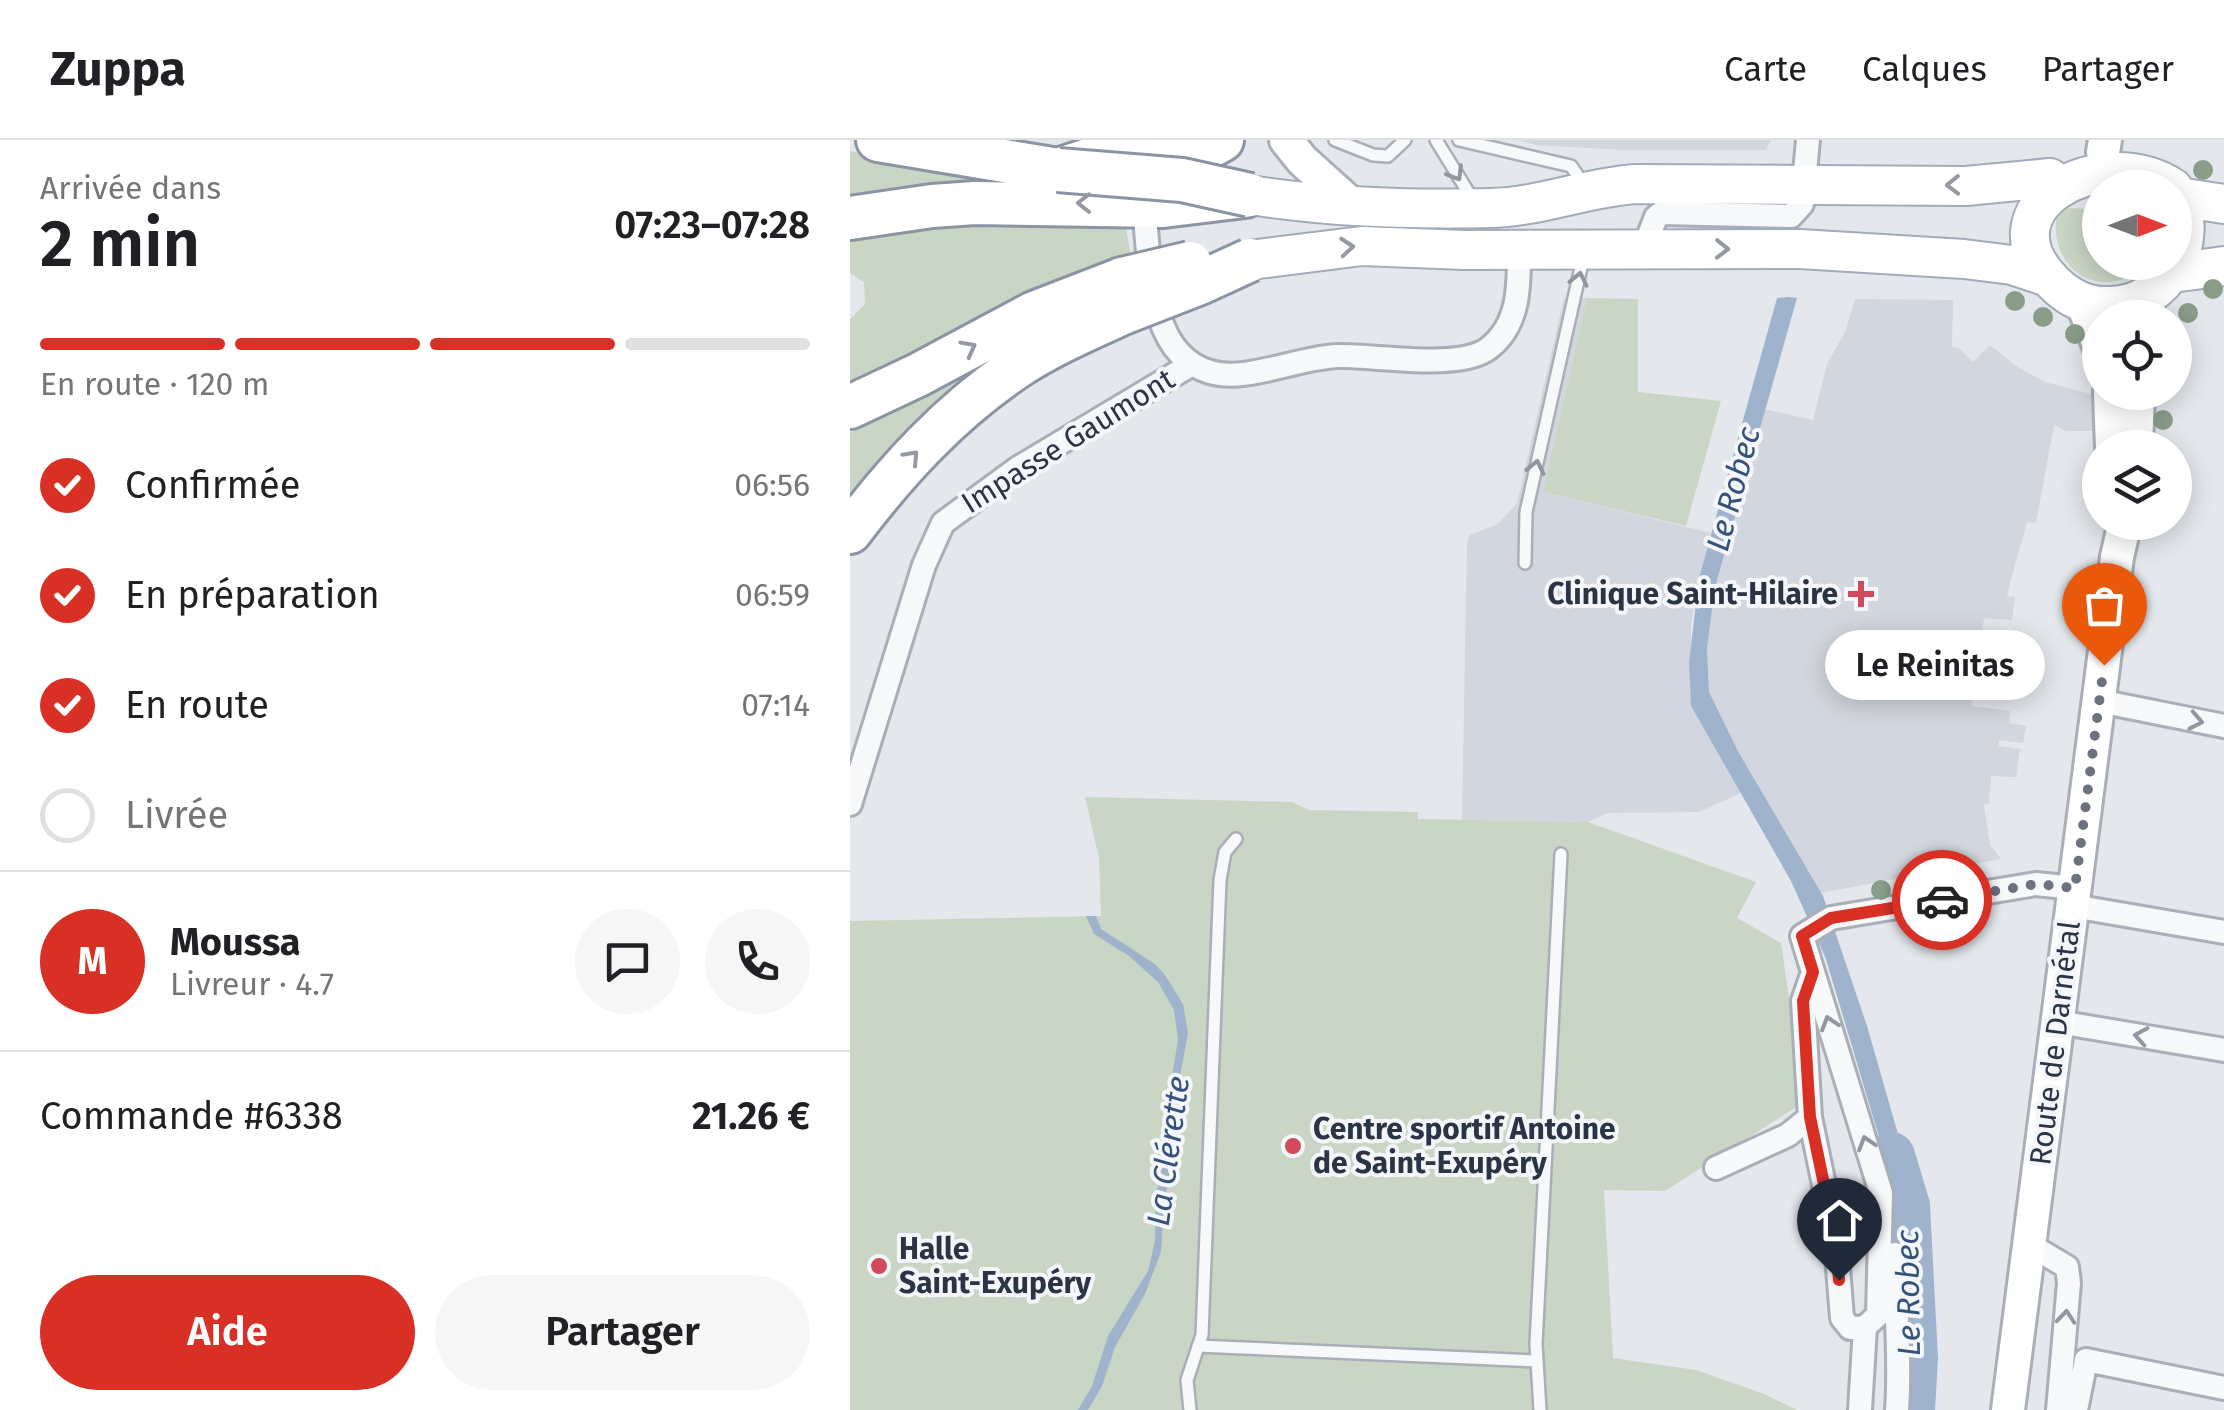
<!DOCTYPE html>
<html lang="fr">
<meta charset="utf-8">
<style>
body{margin:0;font-family:"Fira Sans",sans-serif;background:#f6f6f6;color:#202124;height:100vh;display:flex;flex-direction:column;font-size:38px;white-space:nowrap}
*{box-sizing:border-box;margin:0}
p{font-size:32px;color:#757577}
.icon{flex:none;width:55px;height:55px;fill:none;stroke:currentColor;stroke-width:2;stroke-linecap:round;stroke-linejoin:round}
.map{position:relative;flex:1;overflow:hidden}
.sheet{display:flex;flex-direction:column;background:#fff;width:850px}
.sheet>*{flex:none}
.needle{width:65px;rotate:90deg}
.controls{position:absolute;left:1232px;top:30px;display:grid;gap:20px}
.controls a{display:grid;place-items:center;width:110px;height:110px;border-radius:50%;background:#fff;box-shadow:0 5px 25px #0003;font-size:50px}
.pin{position:absolute;display:grid;place-items:center;width:85px;height:85px;color:#fff;margin:-102px -42px;border-radius:50% 50% 50% 0;rotate:-45deg;box-shadow:0 0 10px #0007}
.pin .icon{rotate:45deg}
.courier{position:absolute;display:grid;place-items:center;width:100px;height:100px;margin:-50px;border:8px solid #d93025;border-radius:50%;background:#fff;color:#222;box-shadow:0 2px 12px #0007}
.bubble{position:absolute;height:70px;border-radius:35px;background:#fff;box-shadow:0 5px 25px #0003;font-size:32px;font-weight:600;line-height:70px;text-align:center}
.overview em{font-style:normal;font-weight:600}
.overview div{display:flex;flex-direction:column-reverse}
.overview{display:flex;align-items:center;justify-content:space-between;height:170px;padding:0 40px}
h1{font-size:65px;font-weight:600;line-height:75px}
.bar{display:grid;grid-template-columns:repeat(4,1fr);gap:15px 10px;align-content:center;height:120px;padding:0 40px}
.bar i{height:12px;border-radius:8px;background:#e0e0e0}
.bar .selected{background:#d93025}
.bar p{grid-column:span 4}
.line{display:flex;align-items:center;gap:25px;padding:0 40px;border-top:2px solid #e0e0e0}
.line div{flex:1}
.round{display:grid;place-items:center;flex:none;width:105px;height:105px;border-radius:52px;background:#f6f6f6}
ol{padding:0 40px;list-style:none}
li{display:flex;align-items:center;gap:30px;height:110px}
li p{margin-inline-start:auto}
li .icon{padding:10px;border-radius:50%;background:#d93025;color:#fff;stroke-width:4}
li:last-child{color:#757577}
li i{width:55px;height:55px;border:5px solid #e0e0e0;border-radius:50%}
.action{display:flex;gap:20px;margin-top:auto;padding:20px 40px}
.action a{flex:1;height:115px;border-radius:60px;background:#d93025;color:#fff;font-size:40px;font-weight:600;line-height:115px;text-align:center}
.action a+a{background:#f6f6f6;color:#202124}
header{display:flex;align-items:center;gap:60px;box-sizing:border-box;height:140px;padding:0 50px;background:#fff;border-bottom:2px solid #e0e0e0}
header strong{font-size:48px}
nav{display:flex;gap:55px;margin-inline-start:auto;font-size:35px}
main{display:flex;flex:1;min-height:0}
.map>svg:first-child{display:block}
.built{fill:#d2d6de}
.green{fill:#c9d6c5}
.water{fill:#9fb4cc}
.lines{fill:none;stroke-linecap:round;stroke-linejoin:round}
.river{stroke:#9fb4cc;stroke-width:48}
.lane-casing{stroke:#a9aeb7;stroke-width:16}
.street-casing{stroke:#a9aeb7;stroke-width:28}
.secondary-casing{stroke:#a9aeb7;stroke-width:38}
.primary-casing{stroke:#a3abb8;stroke-width:42}
.highway-casing{stroke:#8b94a3;stroke-width:48}
.lane{stroke:#f7f8fa;stroke-width:11}
.street{stroke:#f7f8fa;stroke-width:22}
.secondary{stroke:#fff;stroke-width:32}
.primary{stroke:#fff;stroke-width:38}
.highway{stroke:#fff;stroke-width:42}
.highway-bridge-casing{stroke:#8b94a3;stroke-width:48;stroke-linecap:butt}
.highway-bridge{stroke:#fff;stroke-width:42}
.tree{fill:#899d89}
.oneway{stroke:#9196a0}
.oneway2{stroke:#959aa2}
.done{stroke:#6c737f;stroke-width:10;stroke-dasharray:0 18}
.route{stroke:#d93025;stroke-width:12}
.poi-dot{fill:#d1495b;stroke:#f4f6f9;stroke-width:4}
.labels{text-anchor:middle;stroke-width:8;stroke-linejoin:round;paint-order:stroke}
.street-label{font-size:30px;fill:#2b3445;stroke:#f4f6f9}
.poi-label{font-size:30px;font-weight:bold;fill:#2b3445;stroke:#f4f6f9;text-anchor:start}
.water-label{font-size:32px;font-style:italic;fill:#34527a;stroke:#f4f6f9}
</style>
<header>
<strong>Zuppa</strong>
<nav><a>Carte</a><a>Calques</a><a>Partager</a></nav>
</header>
<main>
<section class="sheet">
<div class="overview"><div><h1>2 min</h1><p>Arrivée dans</p></div><em>07:23–07:28</em></div>
<div class="bar"><i class="selected"></i><i class="selected"></i><i class="selected"></i><i></i><p>En route · 120 m</p></div>
<ol>
<li><svg class="icon" aria-label="check" viewBox="0 0 24 24"><path d="M5 12l5 5 9-10"/></svg>Confirmée<p>06:56</p></li>
<li><svg class="icon" aria-label="check" viewBox="0 0 24 24"><path d="M5 12l5 5 9-10"/></svg>En préparation<p>06:59</p></li>
<li><svg class="icon" aria-label="check" viewBox="0 0 24 24"><path d="M5 12l5 5 9-10"/></svg>En route<p>07:14</p></li>
<li><i></i>Livrée</li>
</ol>
<div class="line" style="height:180px"><b class="round" style="background:#d93025;color:#fff">M</b><div><b>Moussa</b><p>Livreur · 4.7</p></div><a class="round"><svg class="icon" aria-label="chat" viewBox="0 0 24 24"><path d="M4 5h16v11H9l-5 4z"/></svg></a><a class="round"><svg class="icon" aria-label="phone" viewBox="0 0 24 24"><path d="M5 4h4l2 5-3 2q2 4 5 5l2-3 5 2v4C11 20 4 13 5 4z"/></svg></a></div>
<div class="line" style="height:130px"><div>Commande #6338</div><b>21.26 €</b></div>
<div class="action"><a>Aide</a><a>Partager</a></div>
</section>
<div class="map">
<svg width="1374" height="1270" viewBox="0 0 1374 1270">
<rect width="100%" height="100%" fill="#e4e7ec"/>
<path class="built" d="M668 0H921L916 10H774L686 5Z
M714 158H737L693 352 861 393 849 439 901 312 914 269 963 280 977 224 996 190 1005 159 1103 160 1102 207 1109 208 1123 222 1140 205 1166 226 1195 242 1241 254 1245 291H1216L1204 285 1186 383 1177 382 1160 443 1157 456 1165 457 1162 480 1134 478 1121 566 1160 571 1159 583 1176 586 1173 603 1149 600V606L1170 609 1166 637 1141 636 1139 664 1134 665 1140 705 1151 719 971 753 889 613 859 553 857 509 864 453 847 451 841 485V566L891 653 849 672 757 673 738 682 612 680 617 402 620 395 648 384 667 363Z"/>
<path class="green" d="M0 11 140 39V48L0 59Z
M1209 67 1250 70V122L1296 123C1253 169 1191 126 1209 67Z
M247 75 274 77 281 116 203 142 0 246V179L15 164 14 142 0 133V93L40 85 51 94 95 87 160 86Z
M737 158 788 159V252L871 261 836 386 693 352Z
M226 174 0 363V293Z
M235 657 442 662 459 670 568 672V679L738 682 906 742 887 778 931 803 954 962 815 1051 754 1050 763 1218 846 1230 914 1254 947 1270H0V781L251 776 249 718Z"/>
<path class="water" d="M938 157 947 158 865 447 857 509 859 552 889 613 973 756 1017 886 1054 1015 1066 1076 1048 1077 1043 1044 976 819 941 741 841 566 839 523 849 438 927 158Z
M236 776H246L251 789 305 824 315 835 333 864 338 893 316 1012 320 1038 315 1055 311 1112 295 1154 265 1207 252 1246 238 1270H228L242 1246 258 1196 298 1131 305 1101 306 1052 312 1036 309 1016 328 900 324 870 308 842 279 816 244 794Z
M1067 1086 1069 1173 1073 1203 1069 1270H1057L1050 1100 1052 1087Z"/>
<g class="lines">
<path class="river" d="M1041 1016 1056 1066 1064 1219 1061 1270"/>
<g class="lane-casing">
<path id="lane" d="M485 0 523 15 538 16 555 0
M586 0 623 60
M609 0 721 26 735 46
M675 423 676 372 734 114
M348 1206 686 1221
M340 1270 337 1240 352 1195 370 740 375 712 386 699
M690 1270 686 1204 711 714"/>
</g>
<g class="street-casing">
<path id="street" d="M295 77 298 113
M794 108 806 77 811 73 941 76 952 64 958 0
M310 178C318 203 333 224 360 232 396 243 449 217 488 216 526 215 610 231 639 208 670 184 669 145 669 110
M1249 561 1374 586
M0 664 74 425 93 383 168 328 342 224
M1223 766 1374 792
M963 832 953 861 960 977 986 1103 992 1178 1000 1188 1015 1187 1028 1175 1031 1053 963 832 952 796 981 778 1186 744 1225 748
M1208 882 1374 910
M866 1028 938 995 960 977
M1180 1105 1217 1127 1219 1143 1208 1270
M1045 1114C1045 1166 1051 1218 1047 1270
M1010 1270 1015 1187
M1226 1270 1236 1220 1374 1248"/>
</g>
<g class="secondary-casing">
<path id="secondary" d="M436 0 452 20 503 66
M1253 12 1255 0
M1232 162 1250 208
M1260 252 1262 308
M1286 308 1288 252
M1158 1270 1267 417 1275 382"/>
</g>
<g class="primary-casing">
<path id="primary" d="M1323 48C1249 0 1128 69 1204 143 1219 158 1238 167 1259 166 1317 166 1353 101 1325 51
M400 55C477 67 563 70 641 68 691 67 737 47 786 44L1116 46 1200 38
M1328 57 1374 64
M400 120 512 106 615 110 950 109 1114 119 1162 125 1198 137
M1322 133 1374 126"/>
</g>
<g class="highway-casing">
<path id="highway" d="M28 0 208 30 256 14 301 17 345 15 372 0
M0 78 82 66 125 63 313 66 395 56
M0 267 68 235 184 173 272 139
M0 392C47 330 99 273 164 229 198 206 236 190 273 173"/>
</g>
<use href="#lane" class="lane"/>
<use href="#street" class="street"/>
<use href="#secondary" class="secondary"/>
<use href="#primary" class="primary"/>
<use href="#highway" class="highway"/>
<g class="highway-bridge-casing">
<path id="highway-bridge" d="M208 30 332 40 400 55
M272 139 340 123
M273 173 350 143 400 120"/>
</g>
<use href="#highway-bridge" class="highway-bridge"/>
</g>
<g class="tree">
<circle cx="1353" cy="30" r="10"/>
<circle cx="1363" cy="149" r="10"/>
<circle cx="1165" cy="161" r="10"/>
<circle cx="1338" cy="173" r="10"/>
<circle cx="1193" cy="177" r="10"/>
<circle cx="1225" cy="194" r="10"/>
<circle cx="1313" cy="280" r="10"/>
<circle cx="1118" cy="737" r="10"/>
<circle cx="1089" cy="742" r="10"/>
<circle cx="1068" cy="745" r="10"/>
<circle cx="1031" cy="750" r="10"/>
</g>
<defs><path id="oneway-chevron" d="M-2-3.5L2.5 0L-2 3.5" fill="none" stroke-width="1.6" stroke-linecap="round" stroke-linejoin="round" transform="scale(2.5)"/></defs>
<g class="oneway">
<use href="#oneway-chevron" transform="translate(606 34) rotate(59)"/>
<use href="#oneway-chevron" transform="translate(729 139) rotate(-78)"/>
<use href="#oneway-chevron" transform="translate(686 327) rotate(-77)"/>
<use href="#oneway-chevron" transform="translate(1346 581) rotate(11)"/>
<use href="#oneway-chevron" transform="translate(979 883) rotate(-107)"/>
<use href="#oneway-chevron" transform="translate(1291 896) rotate(-170)"/>
<use href="#oneway-chevron" transform="translate(1016 1003) rotate(-107)"/>
<use href="#oneway-chevron" transform="translate(1216 1177) rotate(-85)"/>
</g>
<g class="oneway2">
<use href="#oneway-chevron" transform="translate(1103 45) rotate(179)"/>
<use href="#oneway-chevron" transform="translate(234 63) rotate(-180)"/>
<use href="#oneway-chevron" transform="translate(497 107) rotate(-5)"/>
<use href="#oneway-chevron" transform="translate(872 109) rotate(1)"/>
<use href="#oneway-chevron" transform="translate(119 208) rotate(-28)"/>
<use href="#oneway-chevron" transform="translate(62 317) rotate(-47)"/>
</g>
<g class="lines">
<path class="done" d="M1092 760 1186 744 1225 748 1254 525"/>
<path class="route" d="M989 1140 986 1102 960 977 953 861 963 832 952 796 981 778 1092 760"/>
</g>
<g class="poi-dot">
<path d="M1006 439h10v10h10v10h-10v10h-10v-10h-10v-10h10z"/>
<circle cx="443" cy="1006" r="10"/>
<circle cx="29" cy="1126" r="10"/>
</g>
<g class="labels">
<g class="street-label">
<text transform="translate(218 301) rotate(-32)" y="10">Impasse Gaumont</text>
<text transform="translate(1205 903) rotate(-83)" y="10">Route de Darnétal</text>
</g>
<g class="poi-label">
<text x="988" y="464" text-anchor="end">Clinique Saint-Hilaire</text>
<text x="463" y="999">Centre sportif Antoine<tspan x="463" dy="34">de Saint-Exupéry</tspan></text>
<text x="49" y="1119">Halle<tspan x="49" dy="34">Saint-Exupéry</tspan></text>
</g>
<g class="water-label">
<text transform="translate(883 349) rotate(-75)" y="11">Le Robec</text>
<text transform="translate(318 1011) rotate(-82)" y="11">La Clérette</text>
<text transform="translate(1058 1153) rotate(-91)" y="11">Le Robec</text>
</g>
</g>
</svg>
<div class="controls">
<a><svg class="needle" viewBox="-14 -14 28 28"><path d="M0-13l5 13h-10z" fill="#e53935"/><path d="M0 13l5-13h-10z" fill="#757577"/></svg></a>
<a><svg class="icon" aria-label="locate" viewBox="0 0 24 24"><circle cx="12" cy="12" r="6"/><path d="M12 2v4M12 18v4M2 12h4M18 12h4"/></svg></a>
<a><svg class="icon" aria-label="layers" viewBox="0 0 24 24"><path d="M12 4l9 5-9 5-9-5zM3 14l9 5 9-5"/></svg></a>
</div>
<div class="pin" style="left:1254px;top:525px;background:#ea580c"><svg class="icon" aria-label="bag" viewBox="0 0 24 24"><path d="M5 8h14l-1 12H6zM9 8a3 3 0 0 1 6 0"/></svg></div>
<div class="pin" style="left:989px;top:1140px;background:#1f2937"><svg class="icon" aria-label="home" viewBox="0 0 24 24"><path d="M3 11l9-7 9 7M6 9v11h12V9"/></svg></div>
<div class="courier" style="left:1092px;top:760px"><svg class="icon" aria-label="car" viewBox="0 0 24 24"><path d="M5 17H2v-5l4-1 3-4h7l3 4 3 1v5h-3M9 17h6M6 11h13"/><circle cx="7" cy="17" r="2"/><circle cx="17" cy="17" r="2"/></svg></div>
<div class="bubble" style="left:975px;top:490px;width:220px">Le Reinitas</div>
</div>
</main>
